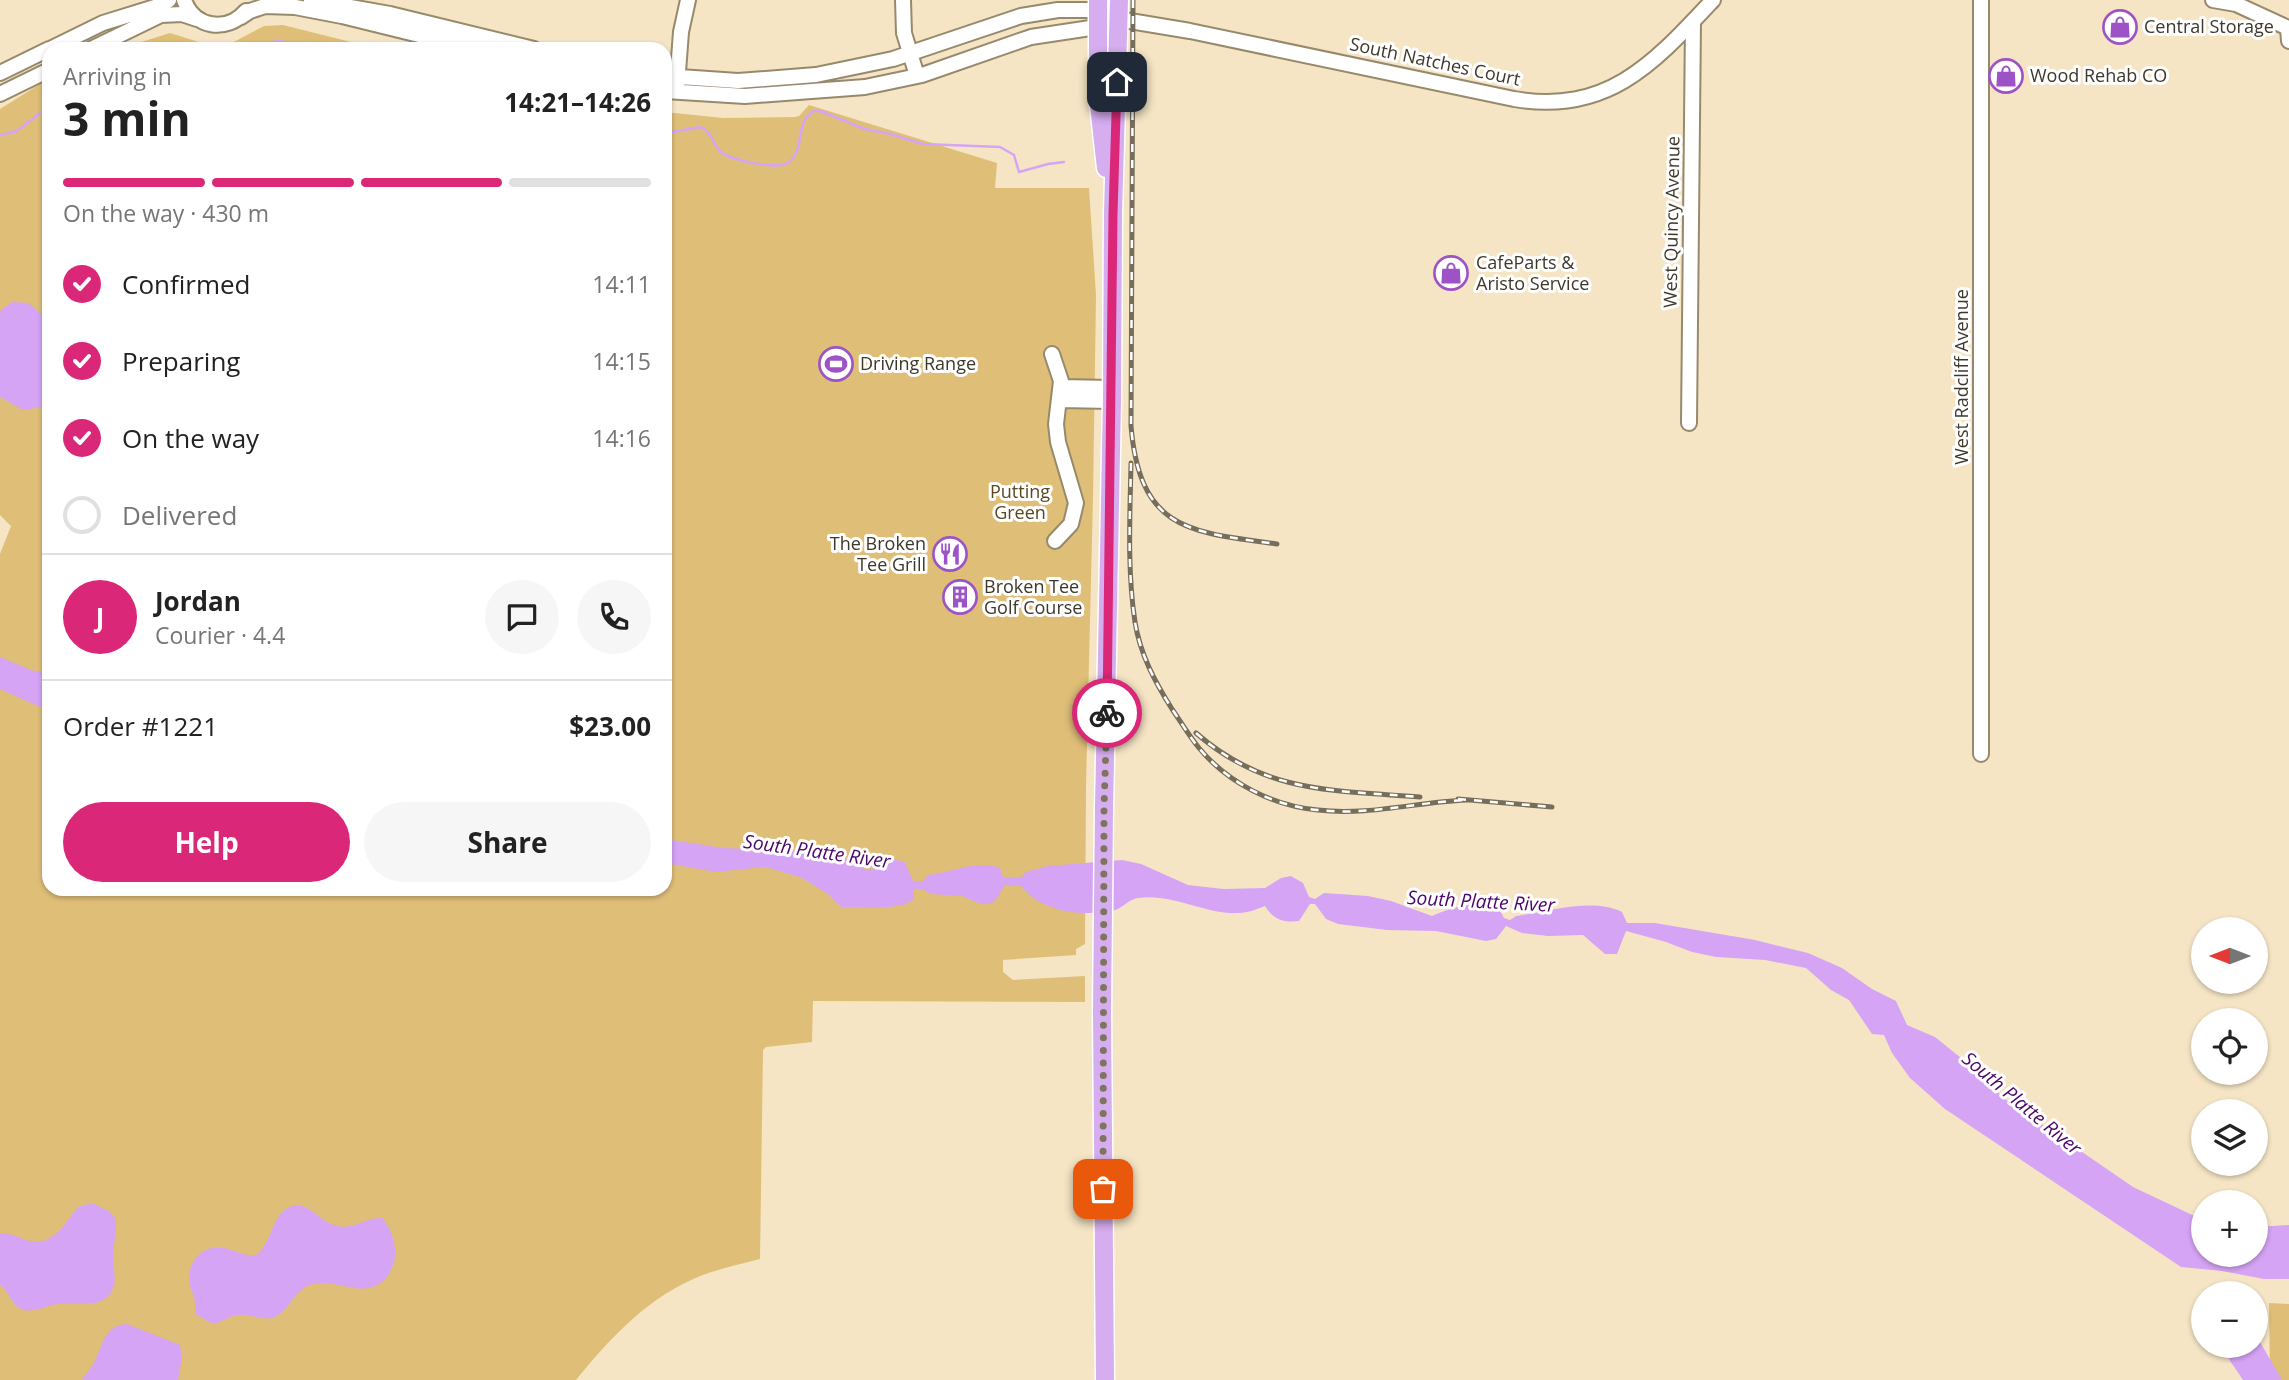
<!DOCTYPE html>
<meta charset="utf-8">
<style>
body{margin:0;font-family:"Open Sans",sans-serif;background:#f6f6f6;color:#222;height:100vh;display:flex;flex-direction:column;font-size:26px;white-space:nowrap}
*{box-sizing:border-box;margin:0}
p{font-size:23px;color:#767676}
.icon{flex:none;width:38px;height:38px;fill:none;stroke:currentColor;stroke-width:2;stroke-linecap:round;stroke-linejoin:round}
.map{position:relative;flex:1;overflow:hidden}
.side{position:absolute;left:42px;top:42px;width:630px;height:854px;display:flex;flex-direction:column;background:#fff;border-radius:21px;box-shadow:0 2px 5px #0004}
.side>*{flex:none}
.needle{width:46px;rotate:270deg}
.fabs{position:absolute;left:2191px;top:917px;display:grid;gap:14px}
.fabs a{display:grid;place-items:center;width:77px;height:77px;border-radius:50%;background:#fff;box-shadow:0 2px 5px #0004;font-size:35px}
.pin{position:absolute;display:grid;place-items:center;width:60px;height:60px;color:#fff;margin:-30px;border-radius:14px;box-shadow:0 4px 10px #0006}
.courier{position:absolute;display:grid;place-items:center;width:70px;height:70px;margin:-35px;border:5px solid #db2777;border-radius:50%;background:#fff;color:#222;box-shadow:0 2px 9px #0007}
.overview em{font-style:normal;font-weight:700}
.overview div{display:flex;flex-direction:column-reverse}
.overview{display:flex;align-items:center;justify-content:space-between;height:119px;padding:0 21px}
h1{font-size:46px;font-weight:700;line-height:52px}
.bar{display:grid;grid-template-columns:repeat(4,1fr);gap:10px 7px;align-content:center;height:84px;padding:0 21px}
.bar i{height:9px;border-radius:5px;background:#e0e0e0}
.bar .active{background:#db2777}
.bar p{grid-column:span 4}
.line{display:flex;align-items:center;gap:18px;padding:0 21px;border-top:2px solid #e0e0e0}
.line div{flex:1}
.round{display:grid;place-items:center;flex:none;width:74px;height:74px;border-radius:37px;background:#f6f6f6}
ol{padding:0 21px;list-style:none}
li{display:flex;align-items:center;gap:21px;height:77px}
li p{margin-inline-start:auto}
li .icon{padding:7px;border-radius:50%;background:#db2777;color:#fff;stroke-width:4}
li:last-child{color:#767676}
li i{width:38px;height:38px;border:4px solid #e0e0e0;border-radius:50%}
.cta{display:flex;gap:14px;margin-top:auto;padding:14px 21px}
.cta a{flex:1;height:80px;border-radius:42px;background:#db2777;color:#fff;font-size:28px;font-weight:700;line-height:80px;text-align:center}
.cta a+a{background:#f6f6f6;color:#222}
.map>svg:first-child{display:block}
.green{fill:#dfbe78}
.water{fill:#d6a4f5}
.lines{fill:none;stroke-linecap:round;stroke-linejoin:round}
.stream{stroke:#d6a4f5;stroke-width:2.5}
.minor-casing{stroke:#97896b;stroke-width:18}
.major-casing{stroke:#fff;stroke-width:21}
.minor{stroke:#fff;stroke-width:14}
.major{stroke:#d6adee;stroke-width:18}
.rail-casing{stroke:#766d5a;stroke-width:5}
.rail{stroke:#fff;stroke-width:2.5;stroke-dasharray:8;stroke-linecap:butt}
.done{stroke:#7e7561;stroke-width:7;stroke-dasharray:0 12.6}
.route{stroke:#db2777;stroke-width:9}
.labels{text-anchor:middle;stroke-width:6;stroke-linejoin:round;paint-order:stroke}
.poi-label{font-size:18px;fill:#3e382b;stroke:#fff;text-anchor:start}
.street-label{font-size:18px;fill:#3e382b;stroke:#fff}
.park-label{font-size:18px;fill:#594820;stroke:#fff}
.water-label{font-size:19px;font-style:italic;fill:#4b0568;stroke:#fff}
</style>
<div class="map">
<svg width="2289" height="1380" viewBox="0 0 2289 1380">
<rect width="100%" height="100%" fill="#f5e5c5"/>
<path class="green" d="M283 25 355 43 394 49H129L138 43 170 33 202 43 228 45 264 26Z
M49 82V889H665V112L723 118 795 117 799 116 809 105 997 163 995 188H1089L1096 295 1093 497 1086 786 1085 944 1076 949V955L1003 960V972L1013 980 1085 976V1002L813 1001 812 1042 766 1047 763 1050 760 1259C742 1264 722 1268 703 1275 650 1295 611 1337 576 1380H0V554L11 526 0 515V109L40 84Z
M2269 1303 2289 1304V1380H2270Z"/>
<path class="water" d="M13 302 28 303 38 311 49 326V406L23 410 0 397V312L3 308Z
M0 657 31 670 49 674V711L0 689Z
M665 839 723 848 808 851 820 850 835 853 865 869H879L892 859 905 862 913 881H923L928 875C950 873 978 859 1000 868L1003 877H1021L1026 872 1048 866 1122 860 1141 864 1188 885 1223 889 1265 888 1281 878 1291 876 1303 883 1309 897 1315 899 1324 893 1368 896 1391 901 1432 916C1450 907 1470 905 1489 898L1498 907 1504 918 1510 920 1516 916C1547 912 1592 897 1622 912L1627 923H1655L1755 940 1808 953 1842 968 1872 989 1896 1001 1907 1025 1935 1037 1966 1062 2005 1099 2133 1187 2203 1220V1255H2256V1227L2289 1225V1279H2264L2222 1271 2181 1267 1945 1109 1910 1078 1892 1053 1884 1035 1872 1034 1849 1000 1831 990 1806 968 1765 960 1716 957 1692 952 1666 942 1626 931 1617 954H1605L1583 935 1548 936 1522 933 1506 926 1496 939 1486 941 1436 931 1387 930 1338 924 1326 919 1315 904H1310L1299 921C1283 923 1273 919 1265 906 1257 909 1248 913 1239 913 1206 915 1173 893 1138 898 1129 899 1124 907 1115 910 1084 917 1042 913 1021 886H1004L998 897 991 904H981L962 896 931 894 923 889H914V899C902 911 858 907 841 907L828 894 800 877 765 867 716 872 665 863Z
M92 1203 109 1211 116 1220C117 1233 113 1245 113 1258 113 1267 116 1276 114 1285 108 1311 77 1302 58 1304 46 1305 33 1314 21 1309 10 1304 10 1291 0 1285V1234C11 1232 16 1237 26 1240 52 1249 65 1223 78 1207Z
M297 1205C314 1207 322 1223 337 1226 353 1230 366 1217 382 1218 391 1228 396 1243 395 1257 394 1264 391 1271 387 1277 364 1303 336 1276 310 1285 294 1290 290 1310 275 1317 262 1322 251 1313 238 1315 229 1316 222 1322 213 1324L195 1314C195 1310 195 1307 195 1303 195 1296 190 1289 189 1281 188 1261 202 1244 224 1248 236 1250 244 1257 256 1255 275 1241 270 1209 297 1205Z
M127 1324 180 1345 182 1356 178 1380H82C86 1374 92 1367 95 1361 103 1344 105 1325 127 1324Z
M2256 1335 2282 1380H2243L2220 1346H2256Z"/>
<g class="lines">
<path class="stream" d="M260 49C272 39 285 39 298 49
M665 131 673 132 700 127C713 132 712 144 721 152 731 160 779 171 789 162 806 148 794 122 814 111H820L865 129 890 134 923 144 1000 147 1014 155 1019 172 1048 164 1064 162
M0 135 17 131 49 106"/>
<g class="minor-casing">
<path id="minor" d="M184 0C194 28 227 33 246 11
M311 0 390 14 534 49
M903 0 904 33 917 76
M1981 0V754
M2213 0 2236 4 2288 28 2289 41
M241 17 250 11 265 6 295 7 342 16 476 49
M50 49 103 23 158 6 169 0
M91 49 161 15 182 14 197 19
M0 73 49 49
M665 76 738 81 816 75 893 59 1021 16 1058 10H1098L1118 19 1190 31 1514 99C1608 115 1654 63 1713 0
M677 85 681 32 688 0
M665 91 745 96 865 87 922 75 1031 37 1097 27 1107 23
M0 94 49 70
M1052 354 1061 381 1056 424 1058 442 1076 503 1071 524 1055 541
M1061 387 1112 388
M1060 400 1112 401
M1689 423 1693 21"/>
</g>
<g class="major-casing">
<path id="major" d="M1098 0V96L1106 168
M1105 1380 1102 1012 1104 808 1112 401 1113 213 1119 0"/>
</g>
<use href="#minor" class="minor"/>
<use href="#major" class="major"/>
<g class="rail-casing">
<path id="rail" d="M1133 0 1131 426C1140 530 1188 532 1277 544
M1131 463C1130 515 1127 570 1135 622 1140 654 1155 682 1172 709 1181 722 1189 736 1199 748 1228 783 1273 806 1318 810 1367 816 1417 802 1466 800
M1196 733C1266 794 1333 790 1420 797
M1458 799 1552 807"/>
</g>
<use href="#rail" class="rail"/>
</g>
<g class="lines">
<path class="done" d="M1103 1189 1104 808 1107 713"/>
<path class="route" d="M1107 713 1113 214 1117 82"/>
</g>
<defs>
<g id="shop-ring" transform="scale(1.75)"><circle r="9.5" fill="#fff" stroke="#9d53c6" stroke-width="1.5"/><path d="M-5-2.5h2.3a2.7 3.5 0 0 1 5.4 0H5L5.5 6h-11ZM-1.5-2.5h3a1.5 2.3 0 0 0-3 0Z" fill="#9d53c6"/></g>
<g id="stadium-ring" transform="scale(1.75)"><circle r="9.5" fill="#fff" stroke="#9d53c6" stroke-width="1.5"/><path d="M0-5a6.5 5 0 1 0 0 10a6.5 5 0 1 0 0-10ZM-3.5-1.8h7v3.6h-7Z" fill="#9d53c6"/></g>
<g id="restaurant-ring" transform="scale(1.75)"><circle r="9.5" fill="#fff" stroke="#9d53c6" stroke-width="1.5"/><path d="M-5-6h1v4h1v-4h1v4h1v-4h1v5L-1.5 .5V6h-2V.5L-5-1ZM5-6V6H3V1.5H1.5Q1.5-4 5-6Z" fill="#9d53c6"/></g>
<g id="building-ring" transform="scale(1.75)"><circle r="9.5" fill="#fff" stroke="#9d53c6" stroke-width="1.5"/><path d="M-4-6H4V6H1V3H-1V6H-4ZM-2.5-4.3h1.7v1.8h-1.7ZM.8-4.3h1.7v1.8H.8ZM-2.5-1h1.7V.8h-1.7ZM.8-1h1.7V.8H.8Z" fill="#9d53c6"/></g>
</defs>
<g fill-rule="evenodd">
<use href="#shop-ring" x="2120" y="27"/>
<use href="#shop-ring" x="2006" y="76"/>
<use href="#shop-ring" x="1451" y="273"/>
<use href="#stadium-ring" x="836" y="364"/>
<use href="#restaurant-ring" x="950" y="554"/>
<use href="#building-ring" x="960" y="597"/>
</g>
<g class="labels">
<g class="poi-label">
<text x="2144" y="33">Central Storage</text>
<text x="2030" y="82">Wood Rehab CO</text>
<text x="1476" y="269">CafeParts &amp;<tspan x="1476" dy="21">Aristo Service</tspan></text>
<text x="860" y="370">Driving Range</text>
<text x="926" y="550" text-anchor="end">The Broken<tspan x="926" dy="21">Tee Grill</tspan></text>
<text x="984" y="593">Broken Tee<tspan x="984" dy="21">Golf Course</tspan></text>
</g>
<g class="street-label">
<text transform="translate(1435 62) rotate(12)" y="6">South Natches Court</text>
<text transform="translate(1672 222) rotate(-89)" y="6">West Quincy Avenue</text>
<text transform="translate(1962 377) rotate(-90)" y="6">West Radcliff Avenue</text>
</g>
<g class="park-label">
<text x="1020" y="498">Putting<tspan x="1020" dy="21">Green</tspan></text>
</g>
<g class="water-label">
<text transform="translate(817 851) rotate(8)" y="7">South Platte River</text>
<text transform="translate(1481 901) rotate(3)" y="7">South Platte River</text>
<text transform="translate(2022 1103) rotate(40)" y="7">South Platte River</text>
</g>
</g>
</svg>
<div class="fabs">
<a><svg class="needle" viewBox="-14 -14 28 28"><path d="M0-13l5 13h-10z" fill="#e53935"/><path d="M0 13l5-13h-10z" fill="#767676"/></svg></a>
<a><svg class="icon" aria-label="locate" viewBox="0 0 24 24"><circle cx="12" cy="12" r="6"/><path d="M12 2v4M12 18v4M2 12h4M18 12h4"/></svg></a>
<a><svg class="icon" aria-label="layers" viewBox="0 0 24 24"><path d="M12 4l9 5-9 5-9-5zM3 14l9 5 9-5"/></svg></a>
<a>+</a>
<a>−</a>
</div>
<div class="pin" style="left:1103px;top:1189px;background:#ea580c"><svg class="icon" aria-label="bag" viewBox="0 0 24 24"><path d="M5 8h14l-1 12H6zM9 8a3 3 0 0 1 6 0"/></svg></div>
<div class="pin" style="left:1117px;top:82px;background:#1f2937"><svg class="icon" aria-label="home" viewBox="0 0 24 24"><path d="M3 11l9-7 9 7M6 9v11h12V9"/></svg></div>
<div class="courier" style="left:1107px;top:713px"><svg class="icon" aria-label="bike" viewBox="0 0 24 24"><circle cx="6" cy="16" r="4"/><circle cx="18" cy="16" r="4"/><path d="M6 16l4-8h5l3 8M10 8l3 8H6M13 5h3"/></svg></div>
<section class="side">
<div class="overview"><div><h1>3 min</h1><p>Arriving in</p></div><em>14:21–14:26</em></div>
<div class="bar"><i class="active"></i><i class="active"></i><i class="active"></i><i></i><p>On the way · 430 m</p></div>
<ol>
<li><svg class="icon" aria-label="check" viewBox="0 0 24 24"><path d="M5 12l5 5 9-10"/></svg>Confirmed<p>14:11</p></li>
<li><svg class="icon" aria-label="check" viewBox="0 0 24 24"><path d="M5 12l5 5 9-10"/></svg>Preparing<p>14:15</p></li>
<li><svg class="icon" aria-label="check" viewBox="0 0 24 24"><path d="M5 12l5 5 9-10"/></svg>On the way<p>14:16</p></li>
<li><i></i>Delivered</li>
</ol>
<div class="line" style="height:126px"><b class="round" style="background:#db2777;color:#fff">J</b><div><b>Jordan</b><p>Courier · 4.4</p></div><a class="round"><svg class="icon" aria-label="chat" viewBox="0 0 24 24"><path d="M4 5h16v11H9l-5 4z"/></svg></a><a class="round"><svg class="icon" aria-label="phone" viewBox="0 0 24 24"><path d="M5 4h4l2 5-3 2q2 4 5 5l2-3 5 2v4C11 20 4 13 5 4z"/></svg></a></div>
<div class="line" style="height:91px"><div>Order #1221</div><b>$23.00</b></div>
<div class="cta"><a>Help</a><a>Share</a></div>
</section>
</div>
